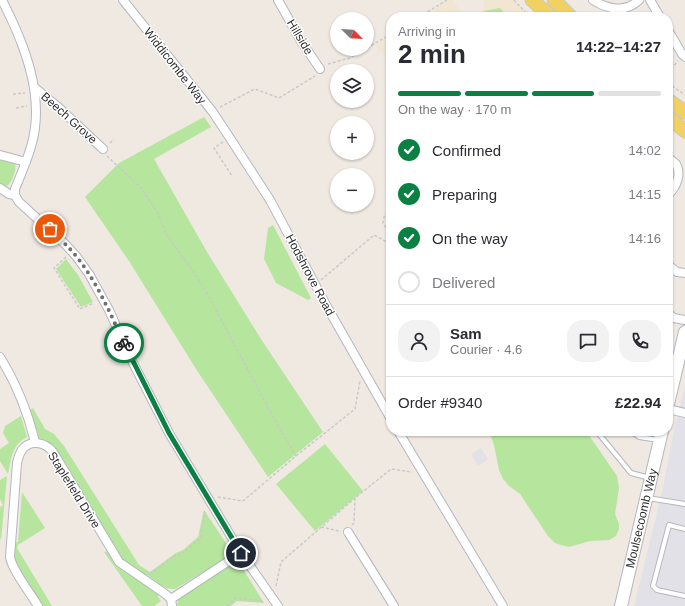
<!DOCTYPE html>
<meta charset="utf-8">
<style>
body{margin:0;font-family:Arial,sans-serif;background:#f2f2f3;color:#2b2b33;height:100vh;display:flex;flex-direction:column;font-size:15px;white-space:nowrap}
*{box-sizing:border-box;margin:0}
p{font-size:13px;color:#7c7c81}
.icon{flex:none;width:22px;height:22px;fill:none;stroke:currentColor;stroke-width:2;stroke-linecap:round;stroke-linejoin:round}
.map{position:relative;flex:1;overflow:hidden}
.side{position:absolute;left:386px;top:12px;width:287px;height:424px;display:flex;flex-direction:column;background:#fff;border-radius:16px;box-shadow:0 1px 3px #0004}
.side>*{flex:none}
.needle{width:26px;rotate:114deg}
.buttons{position:absolute;left:330px;top:12px;display:grid;gap:8px}
.buttons a{display:grid;place-items:center;width:44px;height:44px;border-radius:50%;background:#fff;box-shadow:0 1px 3px #0004;font-size:20px}
.pin{position:absolute;display:grid;place-items:center;width:34px;height:34px;color:#fff;margin:-17px;border:2px solid #fff;border-radius:50%;box-shadow:0 1px 4px #0007}
.courier{position:absolute;display:grid;place-items:center;width:40px;height:40px;margin:-20px;border:3px solid #0b8043;border-radius:50%;background:#fff;color:#222;box-shadow:0 1px 5px #0007}
.headline em{font-style:normal;font-weight:700}
.headline div{display:flex;flex-direction:column-reverse}
.headline{display:flex;align-items:center;justify-content:space-between;height:68px;padding:0 12px}
h1{font-size:26px;font-weight:700;line-height:30px}
.bar{display:grid;grid-template-columns:repeat(4,1fr);gap:6px 4px;align-content:center;height:48px;padding:0 12px}
.bar i{height:5px;border-radius:3px;background:#e1e1e2}
.bar .on{background:#0b8043}
.bar p{grid-column:span 4}
.line{display:flex;align-items:center;gap:10px;padding:0 12px;border-top:1px solid #e1e1e2}
.line div{flex:1}
.round{display:grid;place-items:center;flex:none;width:42px;height:42px;border-radius:16px;background:#f2f2f3}
ol{padding:0 12px;list-style:none}
li{display:flex;align-items:center;gap:12px;height:44px}
li p{margin-inline-start:auto}
li .icon{padding:4px;border-radius:50%;background:#0b8043;color:#fff;stroke-width:4}
li:last-child{color:#7c7c81}
li i{width:22px;height:22px;border:2px solid #e1e1e2;border-radius:50%}
.map>svg:first-child{display:block}
.industrial{fill:#e3e1e8}
.education{fill:#f0e6d1}
.green{fill:#b6e59e}
.lines{fill:none;stroke-linecap:round;stroke-linejoin:round}
.lane-casing{stroke:#b4b7c1;stroke-width:6}
.street-casing{stroke:#b4b7c1;stroke-width:10}
.secondary-casing{stroke:#b4b7c1;stroke-width:14}
.primary-casing{stroke:#c9c9c9;stroke-width:15}
.path{stroke:#c9c9c9;stroke-width:1.5;stroke-dasharray:3 2;stroke-linecap:butt}
.lane{stroke:#fff;stroke-width:4}
.street{stroke:#fff;stroke-width:8}
.secondary{stroke:#fff;stroke-width:12}
.primary{stroke:#f2d163;stroke-width:13}
.done{stroke:#726f6d;stroke-width:4;stroke-dasharray:0 7.2}
.route{stroke:#0b8043;stroke-width:5}
.labels{text-anchor:middle;stroke-width:3;stroke-linejoin:round;paint-order:stroke}
.street-label{font-size:12px;fill:#2e2e2e;stroke:#fff}
</style>
<div class="map">
<svg width="685" height="606" viewBox="0 0 685 606">
<rect width="100%" height="100%" fill="#efe9e1"/>
<path class="industrial" d="M685 386V606H634L663 488 674 430Z
M481 448 488 459 478 466 471 454Z"/>
<path class="education" d="M450 0H453L464 17H421Z
M486 0H513L531 17H473L484 9V1Z
M391 35V65L376 45Z"/>
<path class="green" d="M500 8 508 17H476L484 11Z
M204 117 211 127 154 159 207 252 261 339 323 432 268 477 196 369 129 261 85 197 119 163Z
M0 158 15 163C17 170 12 182 7 186L0 184Z
M273 225 311 298 308 300 276 283 264 259 268 228Z
M66 259 78 275 93 302 81 307 56 269Z
M33 408 45 429 54 434 64 446 139 565 150 572 176 553 183 550 198 537 204 510 228 546 227 550 228 554 224 559 175 589C164 590 155 581 147 575L141 581 159 593 158 597 161 601 154 606H142L104 552 116 549 56 451 49 443 37 439 29 411Z
M21 416 27 437C11 446 12 457 8 474L0 461V449L9 443 3 433 5 426Z
M489 431H586L617 476 619 488 615 514 619 524V529L616 536 609 540 590 541 569 547 561 545 555 543 548 536 520 494 509 486 503 479 499 470 494 445Z
M325 444 363 491 315 531 276 484Z
M7 476 1 540 0 538V507L3 505 0 499V480Z
M22 492 45 528 18 545 17 548 52 606H42L12 558 13 542H18Z
M236 564 239 565 243 569 264 603 237 601 231 606H177L178 601 182 595 229 566Z"/>
<g class="lines">
<g class="lane-casing">
<path id="lane" d="M631 431 639 437 659 440
M599 434 631 473 650 478
M648 498 685 504
M685 529 669 525 653 586 657 590 685 596"/>
</g>
<g class="street-casing">
<path id="street" d="M2 0C24 43 45 95 32 143 28 159 21 174 15 189V195
M123 0 212 111 226 132 270 200 326 305 391 419
M278 0 301 41 320 69
M593 0C609 10 625 13 639 0
M650 0 660 17
M668 30 682 54 685 57
M34 87 57 106 103 149
M0 155 26 162
M668 157C670 159 674 162 676 164 682 174 676 188 668 195
M0 188 9 194 15 195
M15 195 19 202 64 243 76 256 89 274 109 310 131 359 169 433 241 553 278 606
M668 265 677 272 685 273
M668 313 674 318 685 320
M0 357C16 383 28 413 35 442
M668 409 685 413
M398 431 503 606
M348 532 394 606
M171 599 241 553
M38 606C31 594 12 570 10 557L17 463C18 459 19 454 22 450 30 439 45 442 53 452L119 562 164 593 171 599 172 606"/>
</g>
<g class="secondary-casing">
<g id="secondary">
<path d="M668 404 685 332"/>
<path id="s1" d="M621 606 662 431"/>
</g>
</g>
<g class="primary-casing">
<path id="primary" d="M532 0 551 17
M554 0 571 17
M668 100 685 112
M668 117 685 131"/>
</g>
<path class="path" d="M514 0 530 17
M582 14 587 17
M419 17 447 0
M367 48 391 34
M328 64 346 59H348L366 49
M668 73 678 61
M668 83 685 95
M13 94 25 93
M220 107 255 89 279 98 315 76
M16 108 27 106
M223 142 214 148 232 176
M110 143 114 139
M668 145 672 148
M107 156 142 189 159 215 165 232 199 280 210 299 277 424 296 456
M391 208 384 217 383 223 391 235
M66 257 54 268 80 309 94 303
M321 280 374 235 387 242 391 246
M218 497 243 501 296 456 355 409 360 381
M352 525 354 523 355 498 391 469 412 472
M321 527 339 531
M150 574 175 555 177 557 179 556 200 539 205 512
M276 586 281 562 355 498
M227 606 236 598 263 601"/>
<use href="#lane" class="lane"/>
<use href="#street" class="street"/>
<use href="#secondary" class="secondary"/>
<use href="#primary" class="primary"/>
</g>
<g class="lines">
<path class="done" d="M50 229C59 238 68 246 76 256 97 282 110 313 124 343"/>
<path class="route" d="M124 343 169 433 241 553"/>
</g>
<g class="labels">
<g class="street-label">
<text transform="translate(300 37) rotate(59)" y="4">Hillside</text>
<text transform="translate(175 66) rotate(52)" y="4">Widdicombe Way</text>
<text transform="translate(69 118) rotate(42)" y="4">Beech Grove</text>
<text transform="translate(310 275) rotate(62)" y="4">Hodshrove Road</text>
<text transform="translate(74 490) rotate(58)" y="4">Staplefield Drive</text>
<text dy="4" stroke="none"><textPath href="#s1" startOffset="90">Moulsecoomb Way</textPath></text>
</g>
</g>
</svg>
<div class="buttons">
<a><svg class="needle" viewBox="-14 -14 28 28"><path d="M0-13l5 13h-10z" fill="#e53935"/><path d="M0 13l5-13h-10z" fill="#7c7c81"/></svg></a>
<a><svg class="icon" aria-label="layers" viewBox="0 0 24 24"><path d="M12 4l9 5-9 5-9-5zM3 14l9 5 9-5"/></svg></a>
<a>+</a>
<a>−</a>
</div>
<div class="pin" style="left:50px;top:229px;background:#ea580c"><svg class="icon" aria-label="bag" viewBox="0 0 24 24"><path d="M5 8h14l-1 12H6zM9 8a3 3 0 0 1 6 0"/></svg></div>
<div class="pin" style="left:241px;top:553px;background:#1f2937"><svg class="icon" aria-label="home" viewBox="0 0 24 24"><path d="M3 11l9-7 9 7M6 9v11h12V9"/></svg></div>
<div class="courier" style="left:124px;top:343px"><svg class="icon" aria-label="bike" viewBox="0 0 24 24"><circle cx="6" cy="16" r="4"/><circle cx="18" cy="16" r="4"/><path d="M6 16l4-8h5l3 8M10 8l3 8H6M13 5h3"/></svg></div>
<section class="side">
<div class="headline"><div><h1>2 min</h1><p>Arriving in</p></div><em>14:22–14:27</em></div>
<div class="bar"><i class="on"></i><i class="on"></i><i class="on"></i><i></i><p>On the way · 170 m</p></div>
<ol>
<li><svg class="icon" aria-label="check" viewBox="0 0 24 24"><path d="M5 12l5 5 9-10"/></svg>Confirmed<p>14:02</p></li>
<li><svg class="icon" aria-label="check" viewBox="0 0 24 24"><path d="M5 12l5 5 9-10"/></svg>Preparing<p>14:15</p></li>
<li><svg class="icon" aria-label="check" viewBox="0 0 24 24"><path d="M5 12l5 5 9-10"/></svg>On the way<p>14:16</p></li>
<li><i></i>Delivered</li>
</ol>
<div class="line" style="height:72px"><a class="round"><svg class="icon" aria-label="person" viewBox="0 0 24 24"><circle cx="12" cy="8" r="4"/><path d="M4 21q1-7 8-7t8 7"/></svg></a><div><b>Sam</b><p>Courier · 4.6</p></div><a class="round"><svg class="icon" aria-label="chat" viewBox="0 0 24 24"><path d="M4 5h16v11H9l-5 4z"/></svg></a><a class="round"><svg class="icon" aria-label="phone" viewBox="0 0 24 24"><path d="M5 4h4l2 5-3 2q2 4 5 5l2-3 5 2v4C11 20 4 13 5 4z"/></svg></a></div>
<div class="line" style="height:52px"><div>Order #9340</div><b>£22.94</b></div>
</section>
</div>
